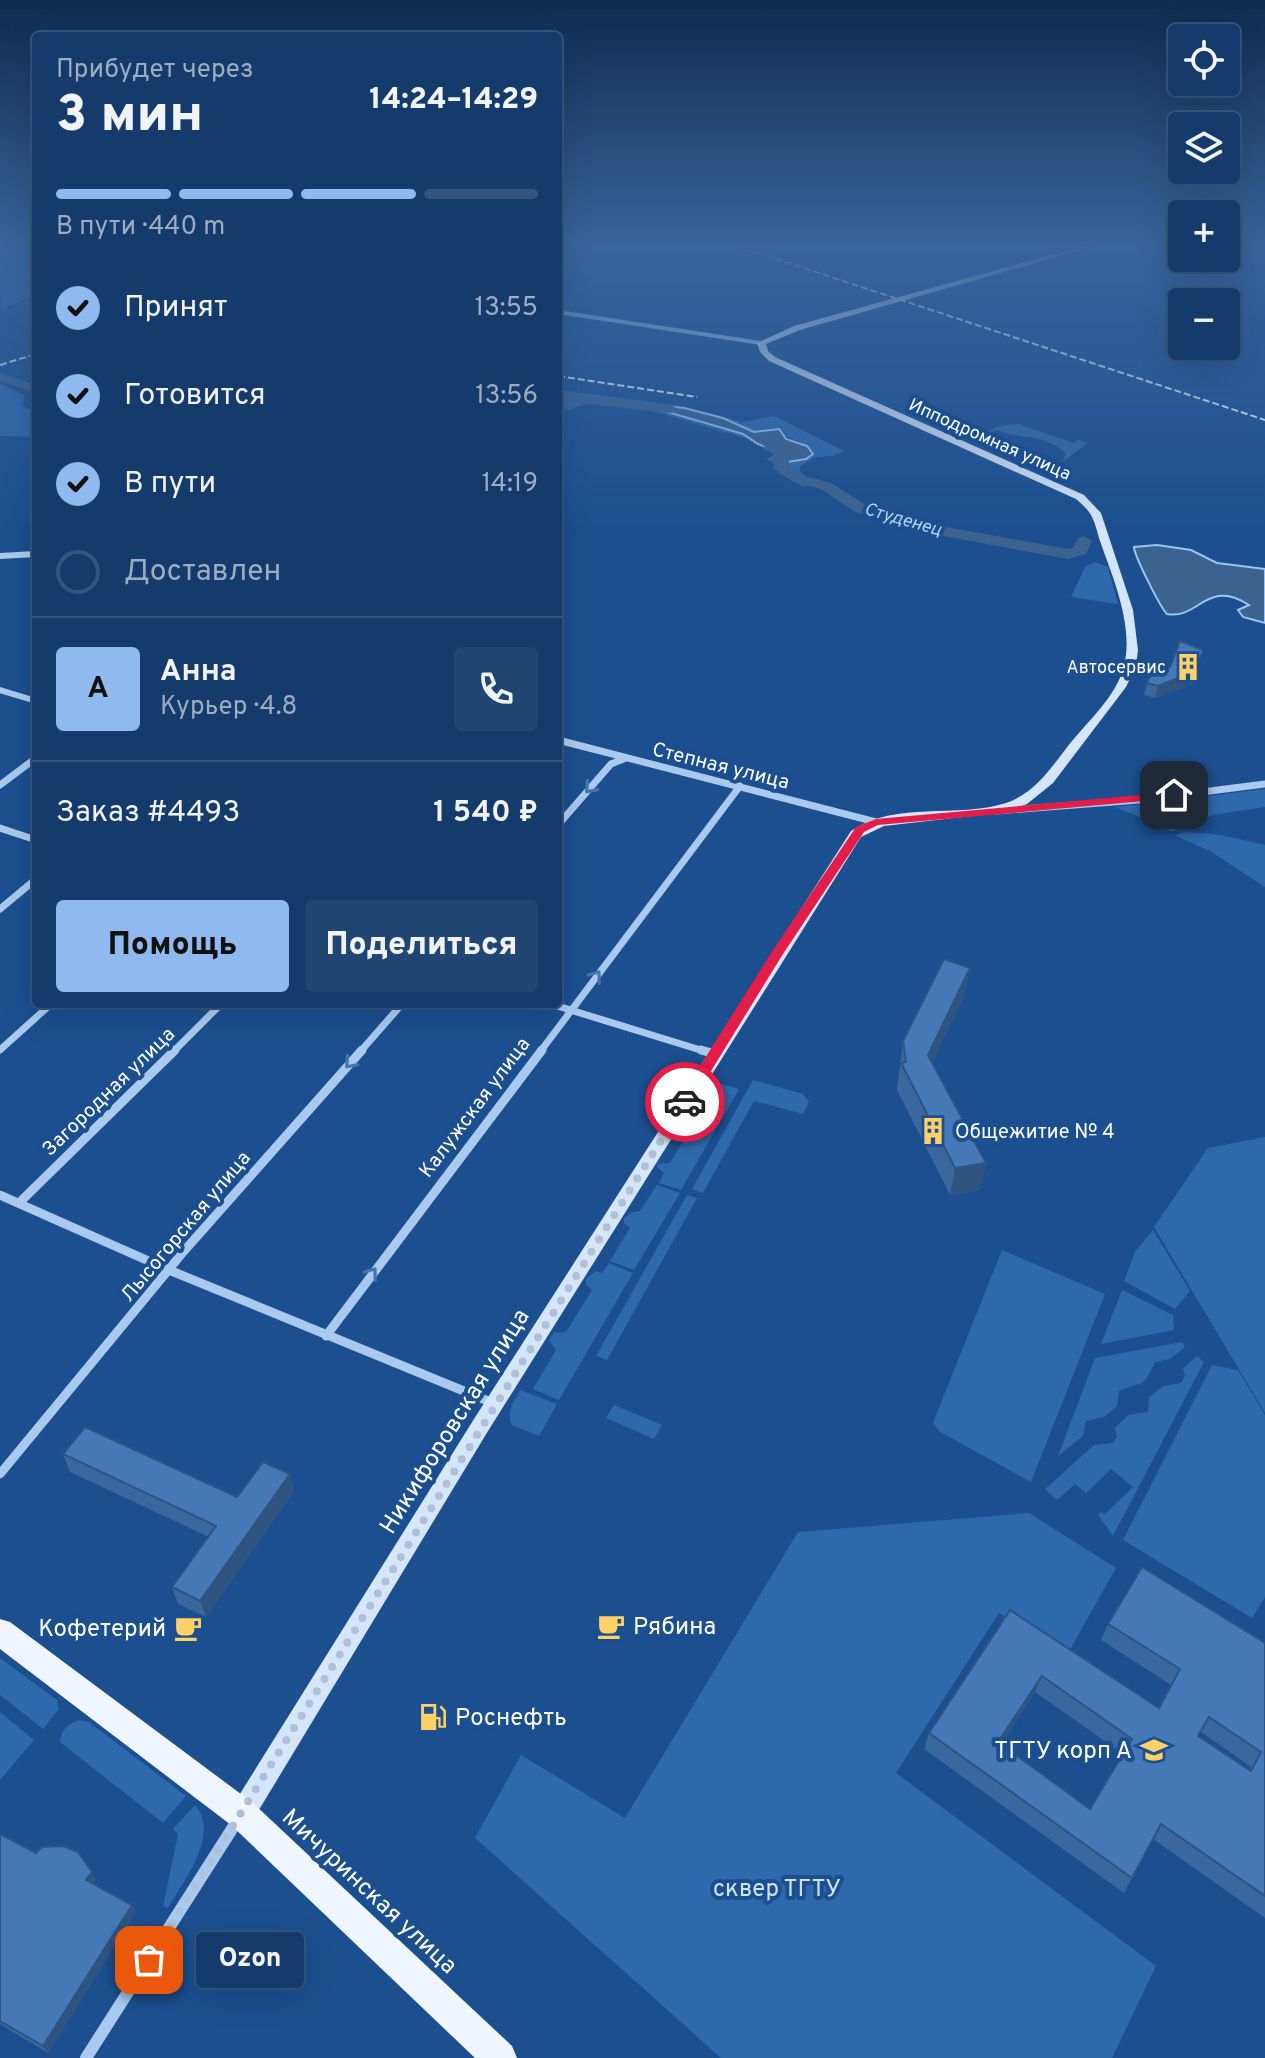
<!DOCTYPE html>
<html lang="ru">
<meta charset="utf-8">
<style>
body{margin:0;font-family:Overpass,sans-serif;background:#214673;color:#f1f3f6;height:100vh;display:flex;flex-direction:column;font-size:30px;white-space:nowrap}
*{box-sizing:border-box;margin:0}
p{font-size:26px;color:#9dadc1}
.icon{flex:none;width:44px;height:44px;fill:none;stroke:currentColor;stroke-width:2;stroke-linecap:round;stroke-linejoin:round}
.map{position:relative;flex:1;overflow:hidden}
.sheet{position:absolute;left:32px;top:32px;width:530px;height:976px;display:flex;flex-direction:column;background:#143b6b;border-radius:8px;box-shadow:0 8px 32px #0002,0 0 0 2px #33557e}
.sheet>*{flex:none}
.controls{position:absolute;left:1168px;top:24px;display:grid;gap:16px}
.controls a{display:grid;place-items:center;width:72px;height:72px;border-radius:8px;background:#143b6b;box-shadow:0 8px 32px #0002,0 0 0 2px #33557e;font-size:40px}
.pin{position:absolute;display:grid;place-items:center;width:68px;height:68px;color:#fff;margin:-34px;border-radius:16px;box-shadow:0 4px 12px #0006}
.courier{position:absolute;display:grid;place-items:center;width:80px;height:80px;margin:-40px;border:6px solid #e11d48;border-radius:50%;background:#fff;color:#222;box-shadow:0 2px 10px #0007}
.bubble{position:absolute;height:56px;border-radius:8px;background:#143b6b;box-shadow:0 8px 32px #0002,0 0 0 2px #33557e;font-size:26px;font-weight:800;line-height:56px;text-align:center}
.head em{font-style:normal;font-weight:800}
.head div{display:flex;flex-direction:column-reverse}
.head{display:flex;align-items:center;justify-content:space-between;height:136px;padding:0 24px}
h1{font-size:52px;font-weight:800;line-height:60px}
.bar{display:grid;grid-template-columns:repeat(4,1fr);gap:12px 8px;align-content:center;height:96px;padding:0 24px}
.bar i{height:10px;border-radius:6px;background:#33557e}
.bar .active{background:#90b9f0}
.bar p{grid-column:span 4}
.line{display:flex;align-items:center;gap:20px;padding:0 24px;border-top:2px solid #33557e}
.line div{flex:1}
.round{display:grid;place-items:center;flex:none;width:84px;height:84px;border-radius:8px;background:#214673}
ol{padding:0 24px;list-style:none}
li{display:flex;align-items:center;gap:24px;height:88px}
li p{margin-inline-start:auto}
li .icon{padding:8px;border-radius:50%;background:#90b9f0;color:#111;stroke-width:4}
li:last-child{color:#9dadc1}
li i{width:44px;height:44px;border:4px solid #33557e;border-radius:50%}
.primary-button{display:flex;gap:16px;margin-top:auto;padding:16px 24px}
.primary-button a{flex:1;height:92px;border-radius:8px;background:#90b9f0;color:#111;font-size:32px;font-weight:800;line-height:92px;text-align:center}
.primary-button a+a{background:#214673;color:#f1f3f6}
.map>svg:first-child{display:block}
.green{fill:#2e69ad;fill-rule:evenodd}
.water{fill:#3c6290;stroke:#9cc4f0;stroke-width:2}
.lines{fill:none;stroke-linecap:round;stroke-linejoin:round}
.river{fill:#3c6290;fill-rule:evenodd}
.minor-far3{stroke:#a9c9ee;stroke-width:6}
.minor-far2{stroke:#a9c9ee;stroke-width:7}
.minor-far1{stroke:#a9c9ee;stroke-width:9}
.minor{stroke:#a9c9ee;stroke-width:12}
.tertiary{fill:#a9c9ee;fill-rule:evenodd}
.secondary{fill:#d6e6fa;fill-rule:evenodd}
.primary{fill:#f0f6ff;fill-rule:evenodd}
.rail{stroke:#fff;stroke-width:2;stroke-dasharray:7 3;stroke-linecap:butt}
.wall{fill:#3a679d;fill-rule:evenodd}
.shaded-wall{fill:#305480}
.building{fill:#4478b7;stroke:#305480;stroke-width:2;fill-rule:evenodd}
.oneway{stroke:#4674ac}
.route{fill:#e11d48}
.done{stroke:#afc1d8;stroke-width:8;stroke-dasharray:0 14.4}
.labels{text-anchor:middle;stroke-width:8;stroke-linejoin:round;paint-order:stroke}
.far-street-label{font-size:18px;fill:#fff;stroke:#1b4f8f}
.far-water-label{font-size:18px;font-style:italic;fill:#b5d3f5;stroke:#1b4f8f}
.far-poi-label{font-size:18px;fill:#fff;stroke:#1b4f8f;text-anchor:end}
.street-label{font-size:20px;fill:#fff;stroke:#1b4f8f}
.poi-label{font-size:20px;fill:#fff;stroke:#1b4f8f;text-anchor:start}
.near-street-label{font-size:24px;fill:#fff;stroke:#1b4f8f}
.near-poi-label{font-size:24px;fill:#fff;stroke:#1b4f8f;text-anchor:start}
.near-park-label{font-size:24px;fill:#cfe3fa;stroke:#1b4f8f}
</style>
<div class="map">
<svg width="1265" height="2058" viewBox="0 0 1265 2058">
<rect width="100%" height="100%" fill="#1b4f8f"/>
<path class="green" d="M0 243H36V294L2 309Z
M0 384 24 395 23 406 36 412V437L0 436Z
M558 390 683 406 742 422 774 416 844 451 832 456 816 457 800 466V471L813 483 802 487 792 476 772 468 777 465 766 459 775 455 748 439 629 404H584L570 410 558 407ZM644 407 723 418 754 432 770 430 800 442 806 459 779 461 771 447 758 444 743 434 702 424 676 413Z
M1019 424 1073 443 1079 440 1088 443 1062 462 1066 454C1044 432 1021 440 997 430L987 434 996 439 976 440V436L998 426Z
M1094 562 1108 567 1118 604 1071 597 1085 567Z
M1265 789V807L1213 815 1171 831 1153 822V817L1152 822 1115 807Z
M1187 832 1221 835 1265 845V887L1210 851 1174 835Z
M753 1080 803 1094 809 1102 803 1114 754 1101 703 1193 692 1189Z
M718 1083 739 1089 681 1190 659 1183 664 1173 657 1167 658 1164 670 1163 691 1128 684 1121H695Z
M1265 1137V1413L1154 1227 1208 1148Z
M657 1185 680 1193 634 1270 610 1261 630 1228 624 1223V1218L632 1212 640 1211Z
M687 1195 697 1198 607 1360 596 1356Z
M1153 1230 1190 1291 1175 1309 1124 1281 1135 1252Z
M1002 1250 1105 1294 1031 1482 940 1432 933 1423Z
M609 1263 633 1273 559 1400 533 1389 556 1350 549 1340 554 1333 566 1332 592 1290 586 1285V1279L596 1271 602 1273Z
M1122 1290 1173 1315 1174 1330 1101 1344Z
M1182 1342 1185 1347 1170 1359 1155 1362C1142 1389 1146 1380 1119 1391L1117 1406 1104 1417 1086 1421 1083 1436 1058 1456 1095 1358Z
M1197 1356 1204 1362 1113 1536 1098 1515 1101 1512 1105 1514 1133 1487 1111 1469 1086 1493 1075 1484 1057 1500 1045 1489 1094 1445 1113 1443 1117 1437 1115 1428 1128 1415 1148 1412 1149 1397 1163 1386 1181 1383 1185 1376 1183 1368Z
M1212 1365 1238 1370 1265 1415V1597L1252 1618 1123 1540Z
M520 1390 557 1404 539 1436 512 1425C506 1411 513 1403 520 1390Z
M614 1405 662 1425 654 1439 606 1418Z
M1029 1513 1116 1568 1067 1655 999 1613 896 1773 1156 1966 1112 2058H721L475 1838 521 1755 625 1818 798 1532Z
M0 1658 57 1700 59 1709 43 1729 0 1695Z
M0 1712 34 1740 0 1780Z
M80 1720 89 1722 186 1796 163 1823 60 1742C61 1729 68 1724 80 1720Z
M195 1805C221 1833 183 1882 168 1908L163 1906 178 1834 173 1829Z"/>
<path class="water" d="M640 404 684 408 723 418 754 432 779 429 786 439 807 446 813 454 806 459 781 463 771 448 758 444 743 434Z
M1157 545 1191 550 1217 563 1265 569V623L1243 617 1238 610 1249 605C1206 578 1199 620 1167 614 1160 607 1134 555 1134 547Z"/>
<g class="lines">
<path class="river" d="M0 373 36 385V393L0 381Z
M558 393 671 405 678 409 671 413 558 401Z
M763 436 786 448 790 467 804 476 831 483 866 505 910 515 941 526 1068 549 1073 548 1078 538 1084 536 1092 541 1086 554 1068 559 938 535 900 522 855 512 821 489 794 482 779 473 772 462 773 453 756 440Z"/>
<path class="minor-far3" d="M0 556 36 554
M0 690 36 701"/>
<path class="minor-far2" d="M558 740 876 822
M0 785 36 758
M996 811 1139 800 1265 784
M558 825 611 764 626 758
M0 828 36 840
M0 909 36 879
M551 1004 707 1052
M0 1050 51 1004
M173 1052 221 1004
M360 1052 402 1004
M540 1052 740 786"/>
<path class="minor-far1" d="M701 1050 715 1054
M0 1195 169 1270 493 1403
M19 1203 175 1050
M326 1336 542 1050
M0 1474 184 1251 362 1050"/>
<path class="minor" d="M86 2058 239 1818"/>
<path class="tertiary" d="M558 310 761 341 765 343 761 345 558 314Z"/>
<path class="secondary" d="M1094 243H1106L800 330 766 344 768 351 775 357 1084 495 1101 513 1133 610 1138 650 1136 666 1126 687 1053 783 1027 804 998 813 884 826 861 837 488 1431 251 1823 242 1826 233 1823 230 1814 233 1805 474 1419 851 831C897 800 957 819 1006 803 1035 793 1051 768 1068 746 1087 722 1117 696 1124 666 1134 626 1113 578 1100 541 1097 532 1095 520 1089 512 1086 508 1081 503 1076 499L769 361 760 352 757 343 794 326Z"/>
<path class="primary" d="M0 1619 10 1622 253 1803 512 2046 517 2058H475L231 1825 0 1649Z"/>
<path class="rail" d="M728 243 1265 420
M0 365 36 354
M558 376 697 397"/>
</g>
<path class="wall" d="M1200 662 1192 684 1187 683 1186 687 1155 698 1144 695 1147 683 1170 667Z
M965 994 932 1063 986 1163 980 1190 950 1195 897 1090 903 1041Z
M63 1454 237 1497 290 1474 294 1491 206 1617 178 1604 172 1587 209 1537 70 1472Z
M1010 1610 1159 1708 1171 1685 1101 1640 1108 1624 1265 1643V1918L1153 1839 1124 1893 924 1749 929 1733ZM1035 1692 1123 1754 1090 1809 1001 1745ZM1201 1732 1251 1767 1249 1770 1198 1736Z
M0 1834 36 1853 96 1879 93 1884 136 1912 48 2053 0 2024Z"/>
<path class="shaded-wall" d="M1190 671 1186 687 1155 698 1158 686Z
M970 968 965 994 923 1082 928 1055Z
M986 1163 980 1190 950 1195 955 1168Z
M290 1474 294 1491 206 1617 200 1601Z
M1042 1676 1035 1692 993 1758 998 1742Z
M92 1872 96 1879 90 1887 86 1880Z
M132 1905 136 1912 48 2053 43 2046Z"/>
<path class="building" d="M1180 641 1203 650 1195 672 1190 671 1189 674 1158 686 1147 683 1156 664 1170 667Z
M944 959 970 968 928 1055 986 1163 955 1168 901 1063 906 1062 903 1041Z
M85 1427 237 1497 263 1462 290 1474 200 1601 172 1587 216 1526 63 1454Z
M1142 1567 1265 1643V1896L1161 1824 1132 1878 929 1733 1010 1610 1159 1708 1180 1669 1108 1624ZM1042 1676 1132 1739 1090 1809 998 1742ZM1209 1717 1261 1752 1251 1771 1198 1736Z
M0 1834 36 1853 42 1847 63 1846 78 1852 92 1872 86 1880 132 1905 43 2046 0 2021Z"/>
<defs><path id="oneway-chevron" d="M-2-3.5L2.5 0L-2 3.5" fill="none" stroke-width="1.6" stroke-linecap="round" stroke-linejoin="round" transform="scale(2)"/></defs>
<g class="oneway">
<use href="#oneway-chevron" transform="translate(590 788) rotate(131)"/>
<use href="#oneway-chevron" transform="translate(596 976) rotate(-53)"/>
<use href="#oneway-chevron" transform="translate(350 1063) rotate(131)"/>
<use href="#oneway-chevron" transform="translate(372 1273) rotate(-53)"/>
</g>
<linearGradient id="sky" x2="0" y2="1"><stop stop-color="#0f2b4f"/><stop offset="0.46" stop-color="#39639b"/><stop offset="1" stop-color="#39639b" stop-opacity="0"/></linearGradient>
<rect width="1265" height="531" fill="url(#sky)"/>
<path class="route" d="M1174 792 1178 793V798L900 823 878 825 864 832 783 954 690 1105H680V1098L773 950 856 827 876 819Z"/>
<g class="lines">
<path class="done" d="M149 1960 685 1102"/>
</g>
<defs>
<g id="building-bare" transform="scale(2.16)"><path d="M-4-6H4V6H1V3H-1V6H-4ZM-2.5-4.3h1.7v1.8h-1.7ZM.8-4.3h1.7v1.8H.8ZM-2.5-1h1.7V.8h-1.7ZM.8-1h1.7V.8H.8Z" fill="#ffd166" stroke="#1b4f8f" stroke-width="2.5" paint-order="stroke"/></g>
<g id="cafe-bare" transform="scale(2.16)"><path d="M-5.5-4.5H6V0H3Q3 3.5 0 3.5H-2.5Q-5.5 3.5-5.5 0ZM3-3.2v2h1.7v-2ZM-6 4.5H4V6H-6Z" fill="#ffd166" stroke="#1b4f8f" stroke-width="2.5" paint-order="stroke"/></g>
<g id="fuel-bare" transform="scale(2.16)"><path d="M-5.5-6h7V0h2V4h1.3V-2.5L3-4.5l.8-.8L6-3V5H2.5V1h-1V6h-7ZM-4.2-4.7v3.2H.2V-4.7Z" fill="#ffd166" stroke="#1b4f8f" stroke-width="2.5" paint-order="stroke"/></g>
<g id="university-bare" transform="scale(2.16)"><path d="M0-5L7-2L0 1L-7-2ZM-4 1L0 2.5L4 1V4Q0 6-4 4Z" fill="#ffd166" stroke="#1b4f8f" stroke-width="2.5" paint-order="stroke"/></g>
</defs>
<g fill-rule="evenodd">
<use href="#building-bare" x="1188" y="667"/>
<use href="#building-bare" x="933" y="1131"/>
<use href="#cafe-bare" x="611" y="1626"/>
<use href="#cafe-bare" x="188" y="1628"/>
<use href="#fuel-bare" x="433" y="1717"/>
<use href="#university-bare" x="1154" y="1750"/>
</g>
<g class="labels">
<g class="far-street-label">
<text transform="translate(990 439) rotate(24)" y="6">Ипподромная улица</text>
</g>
<g class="far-water-label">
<text transform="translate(903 519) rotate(16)" y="6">Студенец</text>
</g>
<g class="far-poi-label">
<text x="1166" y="673">Автосервис</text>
</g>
<g class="street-label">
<text transform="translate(721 765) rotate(14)" y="7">Степная улица</text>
<text transform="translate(108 1091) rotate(-44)" y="7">Загородная улица</text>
<text transform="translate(474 1107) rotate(-53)" y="7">Калужская улица</text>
<text transform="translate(185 1226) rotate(-50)" y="7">Лысогорская улица</text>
</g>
<g class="poi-label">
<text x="955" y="1138">Общежитие № 4</text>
</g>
<g class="near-street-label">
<text transform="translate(454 1421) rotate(-58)" y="8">Никифоровская улица</text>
<text transform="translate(370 1891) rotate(43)" y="8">Мичуринская улица</text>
</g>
<g class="near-poi-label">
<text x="633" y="1634">Рябина</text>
<text x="166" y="1636" text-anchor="end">Кофетерий</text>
<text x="455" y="1725">Роснефть</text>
<text x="1132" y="1758" text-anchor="end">ТГТУ корп А</text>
</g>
<g class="near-park-label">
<text x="777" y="1896">сквер ТГТУ</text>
</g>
</g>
</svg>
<div class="controls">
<a><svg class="icon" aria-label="locate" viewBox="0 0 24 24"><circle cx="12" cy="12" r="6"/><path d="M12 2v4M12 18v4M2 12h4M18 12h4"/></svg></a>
<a><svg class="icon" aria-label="layers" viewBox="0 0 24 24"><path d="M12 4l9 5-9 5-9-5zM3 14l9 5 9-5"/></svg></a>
<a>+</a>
<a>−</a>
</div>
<div class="pin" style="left:149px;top:1960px;background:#ea580c"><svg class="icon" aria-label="bag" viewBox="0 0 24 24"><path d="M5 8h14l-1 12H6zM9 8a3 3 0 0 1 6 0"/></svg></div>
<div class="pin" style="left:1174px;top:795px;background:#1f2937"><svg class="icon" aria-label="home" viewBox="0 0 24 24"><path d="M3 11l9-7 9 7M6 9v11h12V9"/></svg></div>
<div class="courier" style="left:685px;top:1102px"><svg class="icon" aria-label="car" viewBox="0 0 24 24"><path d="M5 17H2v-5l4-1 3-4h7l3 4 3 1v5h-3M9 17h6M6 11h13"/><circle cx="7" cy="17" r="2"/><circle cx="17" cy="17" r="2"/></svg></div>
<div class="bubble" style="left:196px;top:1932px;width:108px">Ozon</div>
<section class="sheet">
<div class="head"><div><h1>3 мин</h1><p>Прибудет через</p></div><em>14:24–14:29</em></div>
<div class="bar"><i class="active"></i><i class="active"></i><i class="active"></i><i></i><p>В пути · 440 m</p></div>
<ol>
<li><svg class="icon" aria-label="check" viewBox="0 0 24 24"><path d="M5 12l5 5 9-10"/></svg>Принят<p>13:55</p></li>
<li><svg class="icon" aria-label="check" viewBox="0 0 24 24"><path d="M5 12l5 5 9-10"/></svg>Готовится<p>13:56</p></li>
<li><svg class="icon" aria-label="check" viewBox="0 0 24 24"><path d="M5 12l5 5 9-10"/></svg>В пути<p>14:19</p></li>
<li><i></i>Доставлен</li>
</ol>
<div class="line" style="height:144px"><b class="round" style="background:#90b9f0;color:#111">А</b><div><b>Анна</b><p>Курьер · 4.8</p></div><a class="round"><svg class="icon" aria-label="phone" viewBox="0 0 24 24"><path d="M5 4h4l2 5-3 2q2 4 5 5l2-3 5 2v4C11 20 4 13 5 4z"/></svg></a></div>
<div class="line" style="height:104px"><div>Заказ #4493</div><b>1 540 ₽</b></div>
<div class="primary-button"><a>Помощь</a><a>Поделиться</a></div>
</section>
</div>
